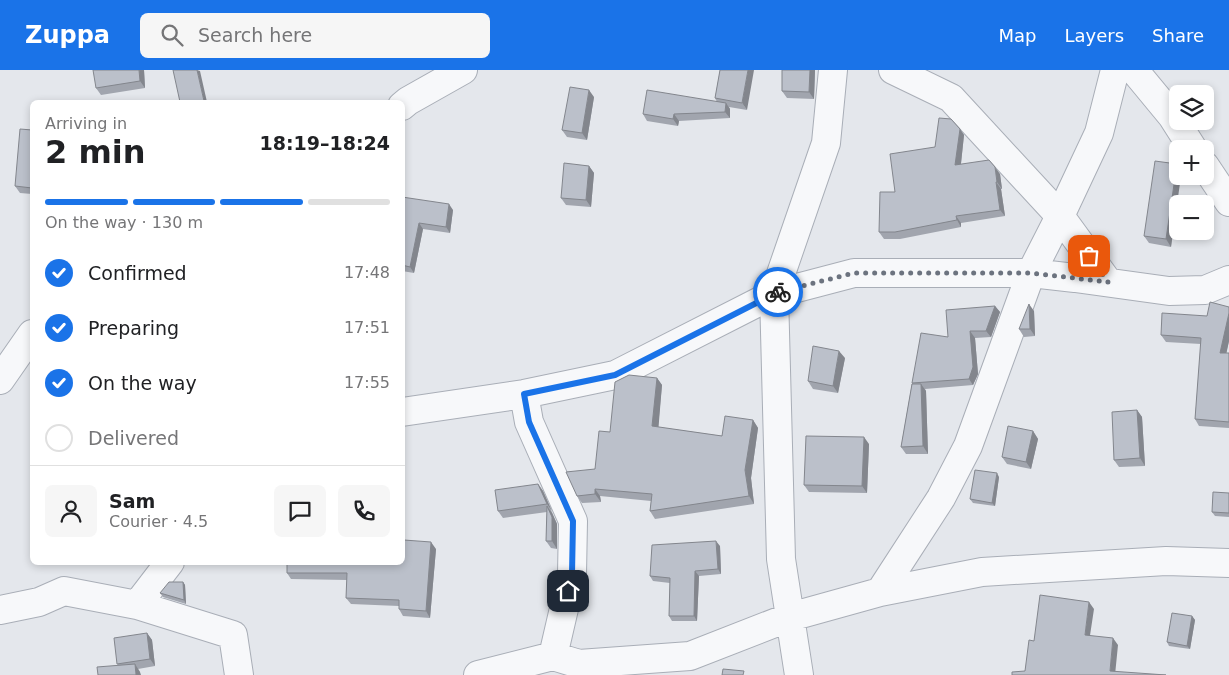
<!DOCTYPE html>
<meta charset="utf-8">
<style>
body{margin:0;font-family:"DejaVu Sans",sans-serif;background:#f6f6f6;color:#202124;height:100vh;display:flex;flex-direction:column;font-size:19px;white-space:nowrap}
*{box-sizing:border-box;margin:0}
p{font-size:16px;color:#757577}
.icon{flex:none;width:28px;height:28px;fill:none;stroke:currentColor;stroke-width:2;stroke-linecap:round;stroke-linejoin:round}
.map{position:relative;flex:1;overflow:hidden}
.panel{position:absolute;left:30px;top:30px;width:375px;height:465px;display:flex;flex-direction:column;background:#fff;border-radius:8px;box-shadow:0 2px 8px #0003}
.panel>*{flex:none}
.tools{position:absolute;left:1169px;top:15px;display:grid;gap:10px}
.tools a{display:grid;place-items:center;width:45px;height:45px;border-radius:8px;background:#fff;box-shadow:0 2px 8px #0003;font-size:25px}
.pin{position:absolute;display:grid;place-items:center;width:42px;height:42px;color:#fff;margin:-21px;border-radius:10px;box-shadow:0 2px 8px #0006}
.courier{position:absolute;display:grid;place-items:center;width:50px;height:50px;margin:-25px;border:4px solid #1a73e8;border-radius:50%;background:#fff;color:#222;box-shadow:0 1px 6px #0007}
.head em{font-style:normal;font-weight:700}
.head div{display:flex;flex-direction:column-reverse}
.head{display:flex;align-items:center;justify-content:space-between;height:85px;padding:0 15px}
h1{font-size:32px;font-weight:700;line-height:38px}
.bar{display:grid;grid-template-columns:repeat(4,1fr);gap:8px 5px;align-content:center;height:60px;padding:0 15px}
.bar i{height:6px;border-radius:4px;background:#e0e0e0}
.bar .on{background:#1a73e8}
.bar p{grid-column:span 4}
.line{display:flex;align-items:center;gap:12px;padding:0 15px;border-top:1px solid #e0e0e0}
.line div{flex:1}
.round{display:grid;place-items:center;flex:none;width:52px;height:52px;border-radius:8px;background:#f6f6f6}
ol{padding:0 15px;list-style:none}
li{display:flex;align-items:center;gap:15px;height:55px}
li p{margin-inline-start:auto}
li .icon{padding:5px;border-radius:50%;background:#1a73e8;color:#fff;stroke-width:4}
li:last-child{color:#757577}
li i{width:28px;height:28px;border:2px solid #e0e0e0;border-radius:50%}
header{display:flex;align-items:center;gap:30px;box-sizing:border-box;height:70px;padding:0 25px;background:#1a73e8;color:#fff}
header strong{font-size:24px}
nav{display:flex;gap:28px;margin-inline-start:auto;font-size:18px}
.search{width:350px;height:45px;background:#f6f6f6;display:flex;align-items:center;gap:12px;box-sizing:border-box;padding:0 18px;border-radius:8px;color:#757577;font-size:19px}
.map>svg:first-child{display:block}
.lines{fill:none;stroke-linecap:round;stroke-linejoin:round}
.minor-casing{stroke:#a9aeb7;stroke-width:30}
.minor{stroke:#f7f8fa;stroke-width:28}
.wall{fill:#a1a5ae}
.shaded-wall{fill:#83868d}
.building{fill:#bbc0ca;stroke:#83868d}
.done{stroke:#6c737f;stroke-width:5;stroke-dasharray:0 9}
.route{stroke:#1a73e8;stroke-width:6}
</style>
<header>
<strong>Zuppa</strong>
<div class="search"><svg class="icon" aria-label="search" viewBox="0 0 24 24"><circle cx="10" cy="10" r="6"/><path d="M15 15l6 6"/></svg>Search here</div>
<nav><a>Map</a><a>Layers</a><a>Share</a></nav>
</header>
<div class="map">
<svg width="1229" height="605" viewBox="0 0 1229 605">
<rect width="100%" height="100%" fill="#e4e7ec"/>
<g class="lines">
<g class="minor-casing">
<path id="minor" d="M893 0 951 28 1060 146 1108 212
M1134 0 1172 46 1193 79
M402 36 408 31 463 0
M1205 96 1229 132
M0 310 32 264
M524 324 529 352 573 451 572 504 553 586
M402 342 524 324 615 305 774 224 854 203H1031L1075 208 1169 221 1205 220 1229 210
M880 522 982 502 1166 491 1229 493
M137 535 170 492
M0 540 39 532 64 521 137 535 233 565 239 605
M478 605 553 586 579 594 690 586 790 547 880 522 941 428 968 376 1031 203 1060 146 1099 63 1115 0
M799 605 781 489 774 224 826 73 833 0"/>
</g>
<use href="#minor" class="minor"/>
</g>
<path class="wall" d="M144 0 145 18 101 25 96 18Z
M720 0 747 40 729 37 730 39V48L679 51 678 56 647 51 643 44 717 32 715 28Z
M782 0H815L814 29 787 28 782 21Z
M594 27 587 70 567 67 562 60Z
M960 59 964 65 961 94 1000 104 1002 119H1001L1005 146 961 153V157L900 169H884L879 162 895 122 935 77Z
M32 60V124L20 123 15 116Z
M1177 94 1178 106 1171 177 1149 173 1144 166Z
M589 96 594 103 591 137 566 135 561 128Z
M402 127 453 140 450 163 423 159 414 203 402 201Z
M995 236 1000 242 991 267 975 268 978 304 973 315 925 319 926 321 928 384H906L901 377 912 313 948 267Z
M1229 237V271L1226 283H1229V358L1199 356 1195 349 1201 274 1166 272 1161 265Z
M1034 241 1035 266 1024 267 1019 259Z
M845 288 838 323 813 319 808 311Z
M657 308 662 315 658 357 722 366 753 350 758 358 751 408 754 434 655 449 650 441 651 431 600 426 601 432 582 433 577 426 595 399 610 362Z
M1137 340 1142 347 1145 396 1119 397 1114 390Z
M1033 361 1038 369 1031 399 1007 394 1002 387Z
M869 374 867 423 809 422 804 415Z
M999 407 995 436 973 433 970 429Z
M538 414 543 421 557 454V479L551 478 546 471 547 442 503 448 498 441Z
M1229 423V447L1215 446 1212 442Z
M720 476 721 504 699 506 697 551H672L669 546 670 513 653 511 650 506Z
M436 479 430 548 403 546 399 539V536L351 534 346 528 347 510 291 509 287 503Z
M183 512 185 515 186 534 163 527 160 523Z
M1192 546 1195 550 1190 579 1169 576 1167 572Z
M147 563 152 570 155 596 138 599 140 602 119 596 117 594Z"/>
<path class="shaded-wall" d="M139 0H144L145 18 140 11Z
M197 0 200 1 207 32H205L204 31Z
M748 0H754L747 40 742 33Z
M810 0H815L814 29 809 22Z
M589 20 594 27 587 70 582 63Z
M726 33 730 39V48L725 42Z
M674 44 679 51 678 56 673 49Z
M960 59 964 65 960 102 955 95Z
M1177 94 1178 106H1181L1171 177 1166 169Z
M589 96 594 103 591 137 586 130Z
M995 97 1000 104 1002 119 997 112Z
M996 112 1001 119 1005 146 1000 140Z
M449 134 453 140 450 163 446 157Z
M956 146 961 153V157L957 150Z
M419 153 423 159 414 203 410 197Z
M1029 234 1034 241 1035 266 1030 259Z
M995 236 1000 242 991 267 986 261Z
M1229 243V271L1225 290 1220 283Z
M970 261 975 268 978 304 973 315 969 309Z
M839 281 845 288 838 323 833 316Z
M657 308 662 315 658 363 652 356Z
M921 314 926 321 928 384 923 376Z
M1137 340 1142 347 1145 396 1140 388Z
M753 350 758 358 751 408 754 434 749 426 745 400Z
M1033 361 1038 369 1031 399 1026 392Z
M864 367 869 374 867 423 862 416Z
M997 403 999 407 995 436 992 433Z
M538 414 543 421 552 441 547 434Z
M595 419 600 426 601 432 595 424Z
M547 436 552 443 557 454V479L552 471Z
M716 471 720 476 721 504 718 499Z
M431 472 436 479 430 548 426 541Z
M695 501 699 506 697 551 694 546Z
M183 512 185 515 186 534 184 530Z
M1089 532 1094 539 1089 572 1085 565Z
M1192 546 1195 550 1190 579 1187 576Z
M147 563 152 570 155 596 150 589Z
M1113 568 1118 575 1115 605 1110 601Z
M135 594 140 602 141 605H136Z"/>
<path class="building" d="M93 0H139L140 11 96 18Z
M173 0H197L204 31 198 32H180Z
M720 0H748L742 33 715 28Z
M782 0H810L809 22 782 21Z
M570 17 589 20 582 63 562 60Z
M647 20 726 33 725 42 674 44 673 49 643 44Z
M939 48 951 49 960 59 955 95 989 90 995 97 997 112H996L1000 140 956 146 957 150 895 162H879L880 122H895L890 84 935 77Z
M20 59 32 60V118L15 116Z
M1155 91 1177 94 1166 169 1144 166Z
M564 93 589 96 586 130 561 128Z
M402 127 449 134 446 157 419 153 410 197 402 195Z
M1210 232 1229 237V243L1220 283H1229V352L1195 349 1201 268 1161 265 1162 243 1207 246Z
M1029 234 1030 259H1019Z
M995 236 986 261H970L973 297 969 309 912 313 921 263 948 267 946 240Z
M813 276 839 281 833 316 808 311Z
M629 305 657 308 652 356 722 366 725 346 753 350 745 400 749 426 650 441 652 424 595 419V424L577 426 566 402 595 399 599 361 610 362 615 312Z
M912 314H921L923 376 901 377Z
M1137 340 1140 388 1114 390 1112 342Z
M1008 356 1033 361 1026 392 1002 387Z
M806 366 864 367 862 416 804 415Z
M975 400 997 403 992 433 970 429Z
M538 414 547 434 498 441 495 420Z
M1213 422 1229 423V443L1212 442Z
M547 436 552 447V471H546Z
M404 470 431 472 426 541 399 539V530L346 528 347 503H287V492H402V475H404Z
M716 471 718 499 695 501 694 546H669L670 508 650 506 652 475Z
M169 512H183L184 530 160 523Z
M1040 525 1089 532 1085 565 1113 568 1110 601 1166 605H1012V602L1025 601 1029 570 1034 571Z
M1172 543 1192 546 1187 576 1167 572Z
M147 563 150 589 117 594 114 568Z
M135 594 136 605H98L97 597Z
M723 599 744 601 743 605H722Z"/>
<g class="lines">
<path class="done" d="M778 222 854 203H1031L1108 212 1089 186"/>
<path class="route" d="M568 521 572 504 573 451 529 352 524 324 615 305 778 222"/>
</g>
</svg>
<div class="tools">
<a><svg class="icon" aria-label="layers" viewBox="0 0 24 24"><path d="M12 4l9 5-9 5-9-5zM3 14l9 5 9-5"/></svg></a>
<a>+</a>
<a>−</a>
</div>
<div class="pin" style="left:1089px;top:186px;background:#ea580c"><svg class="icon" aria-label="bag" viewBox="0 0 24 24"><path d="M5 8h14l-1 12H6zM9 8a3 3 0 0 1 6 0"/></svg></div>
<div class="pin" style="left:568px;top:521px;background:#1f2937"><svg class="icon" aria-label="home" viewBox="0 0 24 24"><path d="M3 11l9-7 9 7M6 9v11h12V9"/></svg></div>
<div class="courier" style="left:778px;top:222px"><svg class="icon" aria-label="bike" viewBox="0 0 24 24"><circle cx="6" cy="16" r="4"/><circle cx="18" cy="16" r="4"/><path d="M6 16l4-8h5l3 8M10 8l3 8H6M13 5h3"/></svg></div>
<section class="panel">
<div class="head"><div><h1>2 min</h1><p>Arriving in</p></div><em>18:19–18:24</em></div>
<div class="bar"><i class="on"></i><i class="on"></i><i class="on"></i><i></i><p>On the way · 130 m</p></div>
<ol>
<li><svg class="icon" aria-label="check" viewBox="0 0 24 24"><path d="M5 12l5 5 9-10"/></svg>Confirmed<p>17:48</p></li>
<li><svg class="icon" aria-label="check" viewBox="0 0 24 24"><path d="M5 12l5 5 9-10"/></svg>Preparing<p>17:51</p></li>
<li><svg class="icon" aria-label="check" viewBox="0 0 24 24"><path d="M5 12l5 5 9-10"/></svg>On the way<p>17:55</p></li>
<li><i></i>Delivered</li>
</ol>
<div class="line" style="height:90px"><a class="round"><svg class="icon" aria-label="person" viewBox="0 0 24 24"><circle cx="12" cy="8" r="4"/><path d="M4 21q1-7 8-7t8 7"/></svg></a><div><b>Sam</b><p>Courier · 4.5</p></div><a class="round"><svg class="icon" aria-label="chat" viewBox="0 0 24 24"><path d="M4 5h16v11H9l-5 4z"/></svg></a><a class="round"><svg class="icon" aria-label="phone" viewBox="0 0 24 24"><path d="M5 4h4l2 5-3 2q2 4 5 5l2-3 5 2v4C11 20 4 13 5 4z"/></svg></a></div>
</section>
</div>
